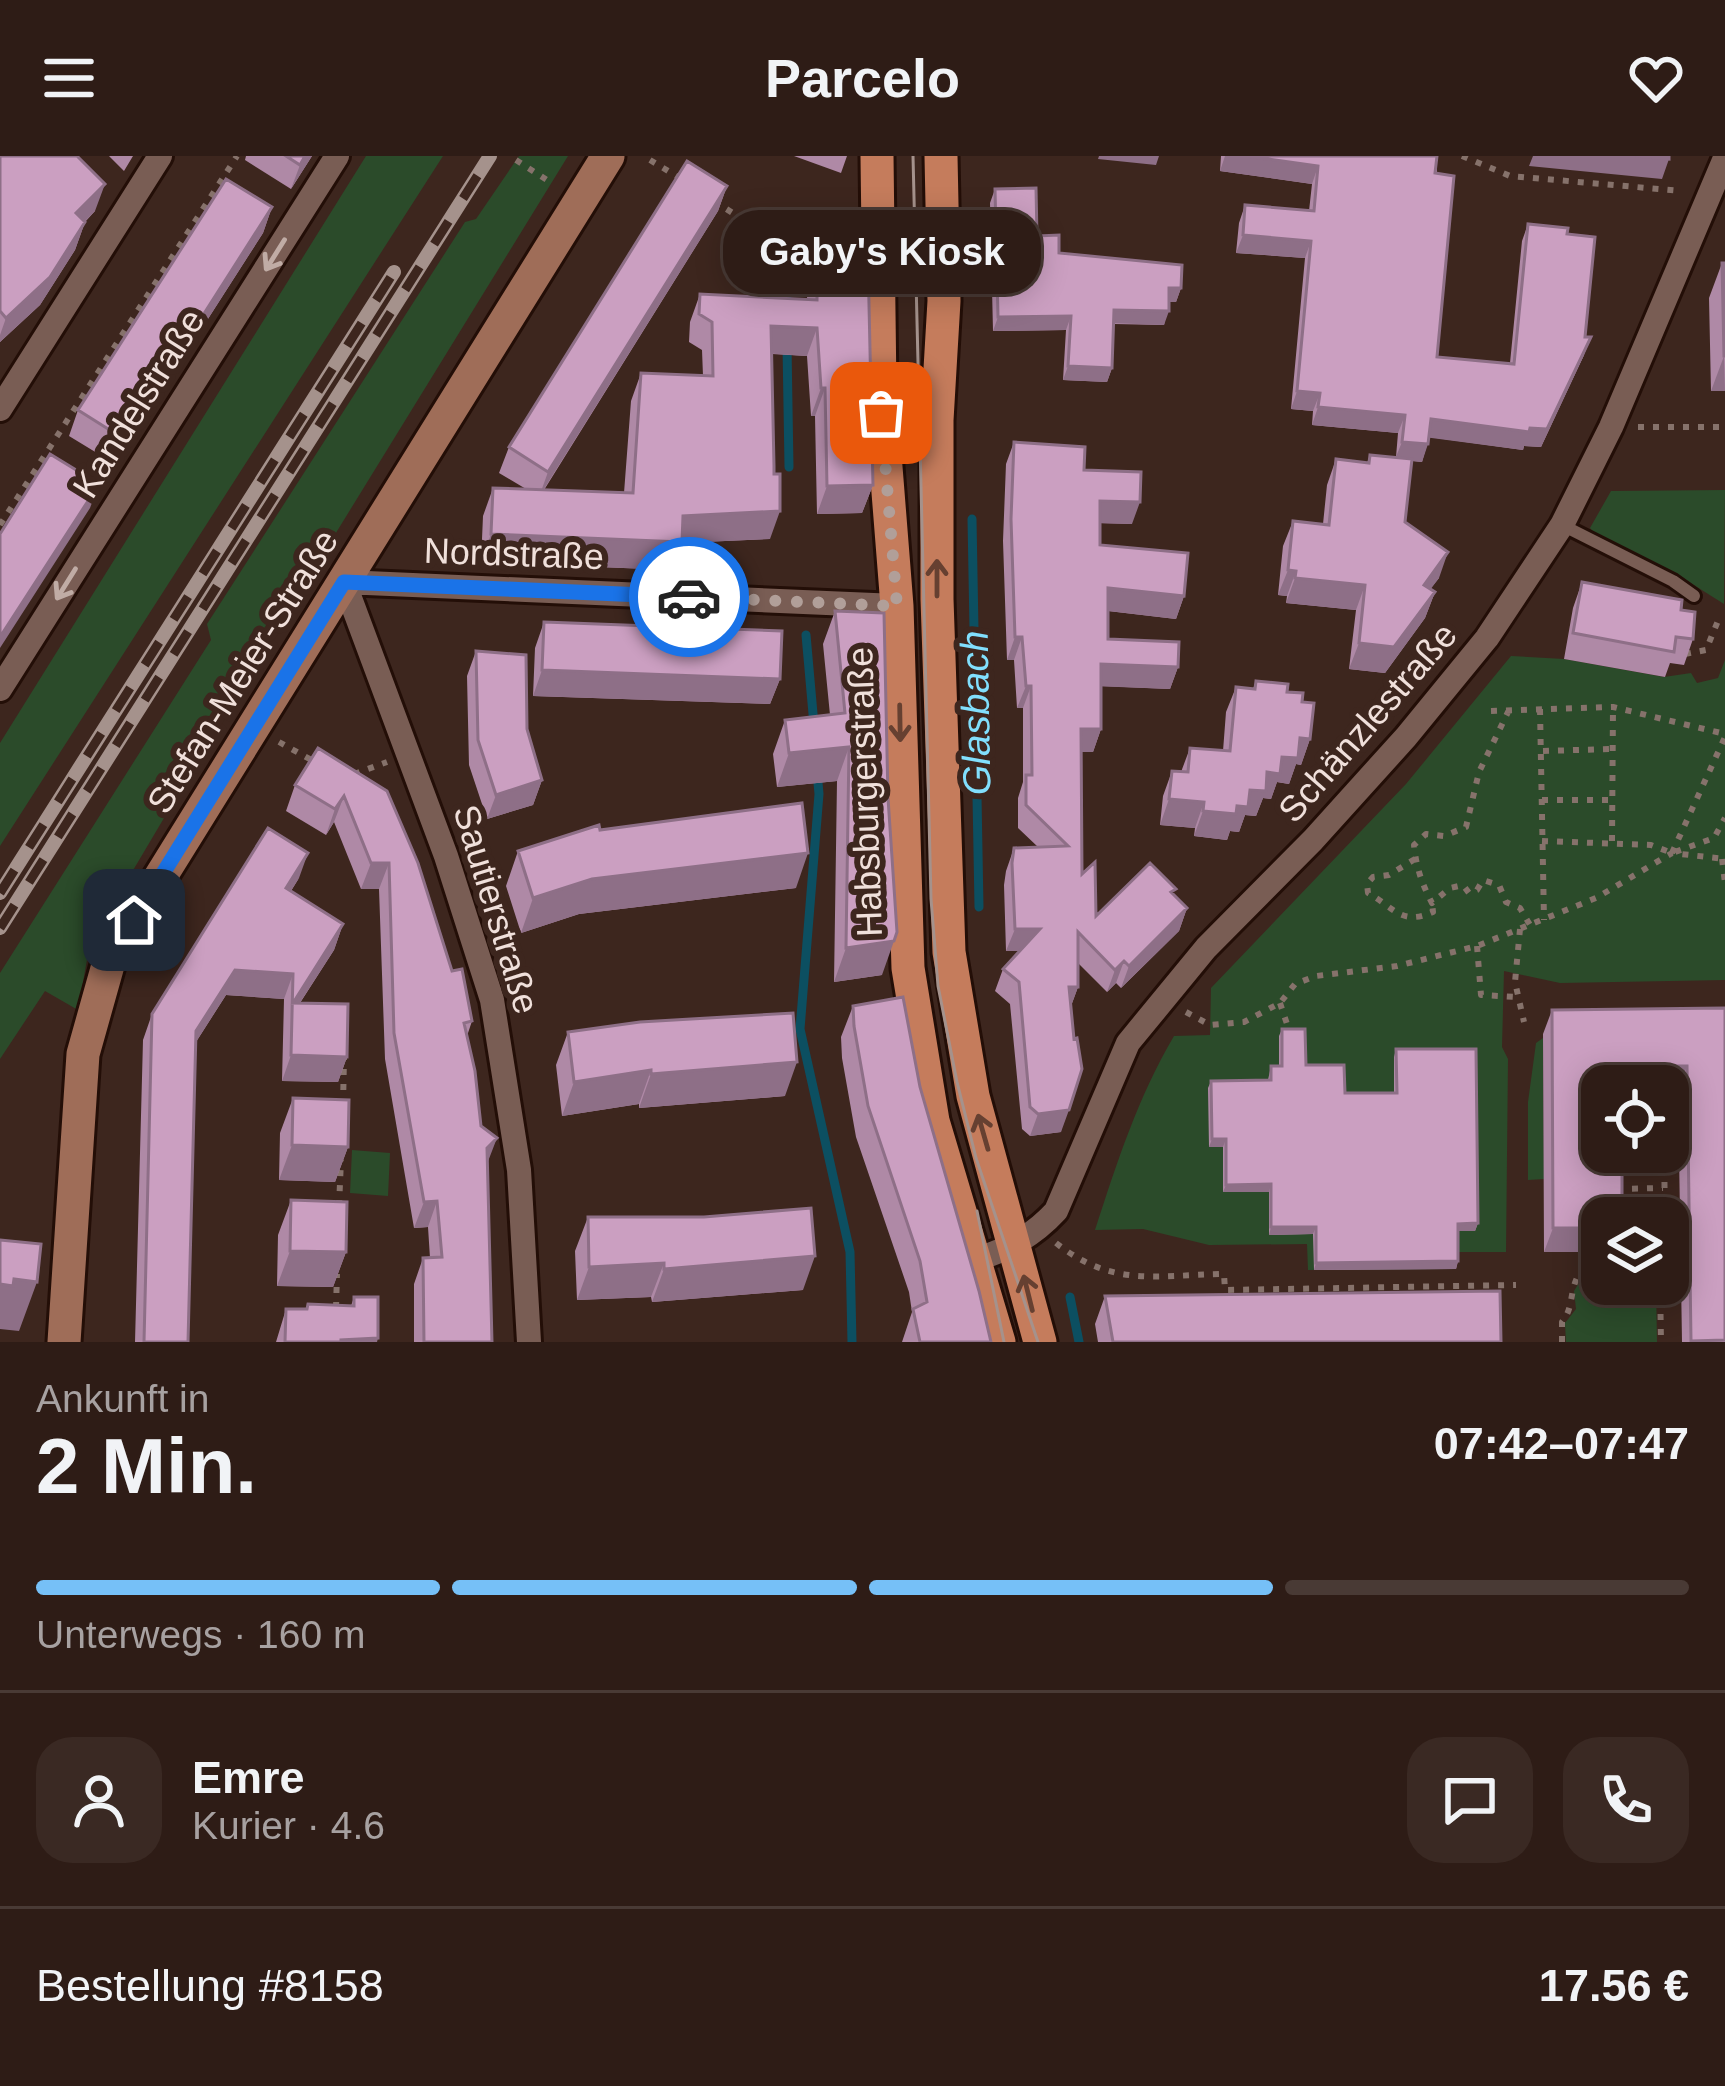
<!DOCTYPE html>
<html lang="de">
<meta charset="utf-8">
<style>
body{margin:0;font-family:Arial,sans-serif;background:#3a2923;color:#f1f3f6;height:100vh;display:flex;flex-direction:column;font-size:45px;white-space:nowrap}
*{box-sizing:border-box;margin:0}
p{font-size:39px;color:#a7a1a1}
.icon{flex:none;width:66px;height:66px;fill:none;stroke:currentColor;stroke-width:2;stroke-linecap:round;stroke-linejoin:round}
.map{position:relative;height:1186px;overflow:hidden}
.drawer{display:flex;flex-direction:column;background:#2e1c16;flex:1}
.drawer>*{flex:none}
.buttons{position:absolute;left:1581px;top:909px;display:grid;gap:24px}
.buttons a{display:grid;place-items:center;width:108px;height:108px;border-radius:24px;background:#2e1c16;box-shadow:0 6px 30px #0003,0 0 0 3px #493a35;font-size:60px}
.pin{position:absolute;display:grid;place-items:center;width:102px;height:102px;color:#fff;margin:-51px;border-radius:24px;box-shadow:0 6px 18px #0006}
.courier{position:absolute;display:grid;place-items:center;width:120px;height:120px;margin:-60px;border:9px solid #1a73e8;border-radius:50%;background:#fff;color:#222;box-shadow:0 3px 15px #0007}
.bubble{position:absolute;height:84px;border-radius:36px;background:#2e1c16;box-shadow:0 6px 30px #0003,0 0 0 3px #493a35;font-size:39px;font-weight:600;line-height:84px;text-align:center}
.summary em{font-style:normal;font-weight:600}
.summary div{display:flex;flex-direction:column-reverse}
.summary{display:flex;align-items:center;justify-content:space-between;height:204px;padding:0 36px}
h1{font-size:78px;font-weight:600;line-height:90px}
.bar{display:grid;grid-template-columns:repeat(4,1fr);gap:18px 12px;align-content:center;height:144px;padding:0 36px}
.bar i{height:15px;border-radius:9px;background:#493a35}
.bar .current{background:#76c0f7}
.bar p{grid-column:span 4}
.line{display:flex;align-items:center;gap:30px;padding:0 36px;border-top:3px solid #493a35}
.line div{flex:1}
.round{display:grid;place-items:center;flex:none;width:126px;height:126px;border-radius:36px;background:#3a2923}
header{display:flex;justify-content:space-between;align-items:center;height:156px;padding:0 36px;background:#2e1c16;font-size:54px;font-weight:600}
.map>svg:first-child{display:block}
.green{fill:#2b4b2a}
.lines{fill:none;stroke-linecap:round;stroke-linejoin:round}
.stream{stroke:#0c4f61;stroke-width:9}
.service-casing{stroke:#230e07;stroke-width:18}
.minor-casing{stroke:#230e07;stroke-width:30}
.secondary-casing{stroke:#230e07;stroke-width:39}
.primary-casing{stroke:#230e07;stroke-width:39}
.path{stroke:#86726b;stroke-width:6;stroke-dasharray:6 9;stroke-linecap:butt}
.service{stroke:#795d54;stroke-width:12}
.minor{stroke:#795d54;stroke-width:24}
.secondary{stroke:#9f6d58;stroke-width:33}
.primary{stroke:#c57c5c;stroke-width:33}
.tram{stroke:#a5928c;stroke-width:3}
.rail-casing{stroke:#a5928c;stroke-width:14}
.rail{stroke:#3d261e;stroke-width:9;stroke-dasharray:27;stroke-linecap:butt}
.wall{fill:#af89a6}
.shaded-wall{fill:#8e6f87}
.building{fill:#cb9fc1;stroke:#8e6f87;stroke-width:3}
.oneway{stroke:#c0aca5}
.oneway2{stroke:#664031}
.done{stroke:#b19f99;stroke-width:12;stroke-dasharray:0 21.6}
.route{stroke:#1a73e8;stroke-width:15}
.labels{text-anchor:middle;stroke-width:12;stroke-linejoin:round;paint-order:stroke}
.street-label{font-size:36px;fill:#f0e0db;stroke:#3d261e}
.water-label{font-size:39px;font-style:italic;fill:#81dffd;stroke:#3d261e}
</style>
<header><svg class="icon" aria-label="menu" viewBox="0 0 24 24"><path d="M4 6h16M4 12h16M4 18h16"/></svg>Parcelo<svg class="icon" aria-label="heart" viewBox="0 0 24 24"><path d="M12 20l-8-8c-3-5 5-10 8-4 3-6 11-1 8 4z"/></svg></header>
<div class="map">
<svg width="1725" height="1186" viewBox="0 0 1725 1186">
<rect width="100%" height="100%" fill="#3d261e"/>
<path class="green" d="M366 0H443L0 690V587Z
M519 0H568L254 510 90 787 78 854 45 835 0 903V817L211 484 207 468 465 66 476 63Z
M1725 334 1724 448 1670 414 1601 386 1590 372 1611 335Z
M1511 500 1564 503 1664 521 1691 517 1697 527 1718 522 1725 504V824L1560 827 1504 815 1502 891 1508 903 1506 1096H1456V1113L1308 1114 1307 1088 1209 1089 1143 1073 1095 1074C1117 1006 1138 941 1174 880L1210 879 1211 832 1406 628Z
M1543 882 1544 1023 1528 1024V946L1536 887Z
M352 994 390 997 388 1040 350 1037Z
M1582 1122H1602V1128H1656L1657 1186H1566L1565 1167 1576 1153 1574 1135Z"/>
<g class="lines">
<path class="stream" d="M785 83 787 150
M787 190 789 311
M972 363 979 751
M806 479 814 569
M817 616 819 638 800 873 850 1096 852 1186
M1070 1141 1079 1186"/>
<g class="service-casing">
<path id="service" d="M1562 369 1673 425 1694 440"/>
</g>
<g class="minor-casing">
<path id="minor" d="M0 253 160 0
M0 533 337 0
M975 1104C1007 1094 1033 1080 1056 1055L1128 887 1206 792 1313 684 1406 581 1487 482 1562 369 1611 271 1725 2
M529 1186 519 1014 492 844 446 700 344 426 897 450"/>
</g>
<g class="secondary-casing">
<path id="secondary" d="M64 1186 83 898 110 802 608 0"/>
</g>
<g class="primary-casing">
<path id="primary" d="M877 0 880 235 897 450 908 812 933 965 999 1186
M941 0 944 145 937 264V443L949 796 973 940 1040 1186"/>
</g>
<path class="path" d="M1462 0 1510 20 1682 35
M516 4 553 28
M650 4 683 24
M714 45 742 63
M1638 271H1725
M0 369 237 0
M1685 498 1706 494 1720 460
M1540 553 1544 764
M1509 554 1479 616 1466 671 1444 680 1426 678 1414 689C1416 711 1422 728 1432 747L1450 732 1463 729 1469 737 1477 734 1483 724 1499 729 1506 746 1520 752 1530 769
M1491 555 1613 551 1725 578
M279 586 315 606
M1543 595 1611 593
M354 618 387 606
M1542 644H1610
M1542 685 1651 689 1672 697 1714 682 1725 662
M1612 685 1613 551
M1672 697 1725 581
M1415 703 1389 719 1373 721 1367 728 1368 737C1395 752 1401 770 1433 756L1432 747
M1722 703 1725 727
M1520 773 1515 826 1524 866
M1477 790 1481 839 1518 841
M1280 847 1290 877
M1186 856 1210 869 1244 866 1280 847 1295 828 1316 820 1397 810 1477 790 1596 742 1672 697 1725 703
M343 949 344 902
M1668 961H1683
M1664 996 1665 1062
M1617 1033 1663 1032
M339 1050 341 1004
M1056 1087C1113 1132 1156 1119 1224 1118L1225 1134 1516 1129
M1660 1128 1661 1186
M336 1152 337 1118
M1562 1186V1166C1574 1152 1569 1135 1579 1118H1602"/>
<use href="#service" class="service"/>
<use href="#minor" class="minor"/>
<use href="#secondary" class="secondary"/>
<use href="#primary" class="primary"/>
<path class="tram" d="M913 0 931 743 938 830 957 926 976 1002 1038 1186
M977 1055 1004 1186"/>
<g class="rail-casing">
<path id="rail" d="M0 737 394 116
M0 772 490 0"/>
</g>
<use href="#rail" class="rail"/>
</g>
<path class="wall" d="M0 0 95 55 85 66 75 94 40 149 0 186Z
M109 0H133L124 15Z
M246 0H312L291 33 245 4Z
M794 0H847L841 17Z
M1221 0H1437V201L1510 207 1522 85 1528 68 1567 78 1585 181 1584 199 1541 291 1524 290 1523 294 1429 281 1422 306 1412 305 1405 366 1439 422 1430 433 1435 436 1425 462 1385 517 1349 513 1356 454 1286 447 1287 440 1278 439 1283 390 1293 365 1323 368 1327 329 1336 303 1367 307 1370 299 1396 301 1398 277 1312 269 1313 255 1291 253 1305 102 1236 97 1239 67 1245 49 1309 55 1312 28 1220 15Z
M727 30 718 55 544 334 624 337 631 245 641 217 703 220 702 194 689 186 690 166 700 138 807 144 808 86 818 59 873 329 862 357 817 358 815 260H811L807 200 772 198 770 383 681 387 672 414 481 406 483 360 493 332 526 333 499 317 509 291Z
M995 33 1037 80 1059 97 1181 132 1176 146H1169L1164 169 1114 168 1112 212 1107 226 1063 224 1066 174 993 175 990 47Z
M272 51 263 77 115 308 69 280 78 254Z
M1722 107H1725V235H1711L1709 142Z
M1014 286 1084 314 1132 368 1100 367V389L1184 440 1176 463 1108 455V483L1178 511 1170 533 1101 530V573L1093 596H1081L1082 718 1096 760 1173 738 1187 752 1179 775 1121 832 1116 827 1107 836 1078 807V831L1071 850 1061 976 1030 980 1022 973 1010 848 995 835 1003 813 1020 795H1006L1004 729 1006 715 1014 692 1038 691 1018 672V642L1023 626V552H1017L1014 504H1007L1003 385 1006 308Z
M1582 426 1681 454 1693 483 1684 509 1670 507 1665 521 1564 503 1573 452Z
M835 455 882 819 834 826 837 625 777 631 773 598 785 564 830 559 823 488Z
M544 466 780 523 770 548 533 540 535 492Z
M476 495 527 573 542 624 533 649 487 663 469 609 467 520Z
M1256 525 1287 536 1302 546 1310 583 1301 609 1296 608 1289 628 1277 626 1271 643 1263 642 1256 660 1245 659 1239 676 1230 675 1227 684 1194 680 1195 672 1160 669 1163 640 1172 615 1181 616 1190 592 1223 595 1226 556 1236 531 1253 533Z
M318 592 452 815 472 865 467 880 487 1009 492 1186H414V1128L423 1102H430L428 1071 414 1072 385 903 379 733H361L334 666 326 679 286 655 295 629Z
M600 674 796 732 579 758 521 777 506 730 518 695Z
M299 722 291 735 343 768 334 794 300 847 347 901 338 926 282 925 284 843 226 839 196 886 188 1186H135L143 884 152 858Z
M853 850 920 931 991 1186H902L912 1156 909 1136 856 981 842 902 841 881Z
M1725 852V1186H1682L1678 934H1668V930H1602V1096H1544L1543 878 1552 854Z
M1282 873 1306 909 1345 937H1394V901L1396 893 1478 1067 1475 1075H1458V1105L1456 1113 1314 1114 1313 1078 1269 1079V1036H1223V991H1209L1208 932 1211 925 1268 924 1271 910H1279V880Z
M568 876 785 940 639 952V948L562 960 556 909Z
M293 942 348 991 335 1026 279 1024 280 977Z
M291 1044 346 1096 333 1131 277 1130 278 1079Z
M588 1061 803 1134 652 1146 651 1141 577 1144 575 1095Z
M1105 1140 1501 1186H1098L1095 1168Z
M354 1141 377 1186H276L286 1153H306L308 1148 351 1150Z"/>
<path class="shaded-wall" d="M305 0H312L291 33 300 9Z
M1099 0H1159L1156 9 1098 3Z
M1225 0H1246L1318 10 1312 28 1220 15Z
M1533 0H1636L1669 3 1662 23 1529 10Z
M105 28 95 55 66 85 76 57Z
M727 30 718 55 539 341 548 316Z
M272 51 263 77 115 308 124 283Z
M85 66 75 94 40 149 0 186V179L6 162Z
M1243 79 1311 85 1305 102 1236 97Z
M1169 132H1181L1176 146H1164Z
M1114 154 1169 155 1164 169 1109 167Z
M1071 160 1066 174 993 175 998 161Z
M771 170 817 172 807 200 761 197Z
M1591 181 1584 199 1541 291 1524 290 1523 294 1424 281 1431 263Z
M1724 200 1725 235H1711Z
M1068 210 1112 212 1107 226 1063 224Z
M821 232H825L815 260H811Z
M1297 235 1320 237 1313 255 1291 253Z
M1318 251 1405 259 1398 277 1312 269Z
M1402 286 1428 288 1422 306 1395 303Z
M99 328 90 352 0 492V481Z
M873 329 862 357 817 358 827 330Z
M1100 345 1140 346 1132 368 1092 367Z
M780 355 770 383 681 387 672 414 481 406 491 378 683 360Z
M1448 396 1439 422 1415 454 1424 429Z
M1288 414 1296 415 1287 440 1278 439Z
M1295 422 1365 429 1356 454 1286 447Z
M1108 432 1184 440 1176 463 1100 454Z
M1435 436 1425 462 1385 517 1349 513 1359 487Z
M1015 481H1022L1014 504H1007Z
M1101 508 1178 511 1170 533 1093 530Z
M542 514 780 523 770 548 533 540Z
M1026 530H1031L1023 552H1017Z
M1081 573H1101L1093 596H1073Z
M1300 582 1310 583 1301 609 1296 608 1289 628 1277 626 1271 643 1263 642 1256 660 1245 659 1239 676 1230 675 1227 684 1194 680 1203 655 1237 650 1250 634Z
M849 591 837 625 777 631 789 597Z
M542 624 533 649 487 663 496 639Z
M344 640 334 666 326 679 335 653Z
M1169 643 1204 646 1195 672 1160 669Z
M308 697 299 722 277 757 286 732Z
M808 697 796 732 579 758 521 777 533 742 592 723Z
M371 707H389L379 733H361Z
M1187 752 1179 775 1121 832 1129 810Z
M343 768 334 794 292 859 293 847Z
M1015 773H1040L1032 795H1006Z
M894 785 882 819 834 826 846 792Z
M1124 805 1116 827 1107 836 1115 814Z
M235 814 293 818 284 843 226 839 187 900 196 875Z
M1069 831H1078L1070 853Z
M291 899 347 901 338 926 282 925Z
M797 906 785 940 639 952 651 918Z
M1621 910H1687L1678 934H1668V930H1614Z
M651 914 639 948 562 960 574 926Z
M1069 954 1061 976 1030 980 1038 958Z
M497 982 487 1008V992Z
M1212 983H1226L1223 991H1209Z
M292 989 348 991 335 1026 279 1024Z
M1271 1028 1269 1036H1223L1226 1029Z
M437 1045 428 1071 414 1072 424 1046Z
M1478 1067 1475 1075H1455L1458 1068Z
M1271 1071H1316L1313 1078 1269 1079Z
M1553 1072H1602V1096H1544Z
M290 1095 346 1096 333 1131 277 1130Z
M815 1100 803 1134 652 1146 664 1113Z
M1458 1105 1456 1113 1314 1114 1316 1107Z
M664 1107 651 1141 577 1144 589 1111Z
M14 1123 37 1126 19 1175 0 1173V1128Z
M378 1182 377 1186H340L341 1184Z"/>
<path class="building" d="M0 0H77L105 28 76 57 85 66 50 121 6 162 0 155Z
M286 0H305L300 9Z
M1246 0H1437L1435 17 1454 20 1437 201 1514 208 1528 68 1568 72 1567 78 1595 81 1585 181H1591L1547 273 1530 272 1529 276 1431 263 1428 288 1402 286 1405 259 1318 251 1320 237 1297 235 1311 85 1243 79 1245 49 1314 55 1318 10Z
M1636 0H1669V3Z
M687 5 727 30 548 316 509 291Z
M226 23 272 51 124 283 78 254Z
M1036 32 1037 80 1059 79V97L1182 109 1181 132H1169V155L1114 154 1112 212 1068 210 1071 160 998 161 995 33Z
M867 58 873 329 827 330 825 232H821L817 172 771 170 774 310V318H780V355L683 360 682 386 491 378 493 332 633 337 641 217 713 220 712 166 699 158 700 138 817 144 818 59Z
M1722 107H1725V200H1724Z
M1014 286 1085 291 1084 314 1141 316 1140 346 1100 345V389L1188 397 1184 440 1108 432V483L1179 486 1178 511 1101 508V573H1081L1082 718 1095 706 1096 760 1150 707 1176 733 1171 736 1187 752 1129 810 1124 805 1115 814 1078 776V831H1069L1074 883 1077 882 1082 913 1069 954 1038 958 1030 951 1019 826 1003 813 1040 773H1015L1012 707 1014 692 1068 690 1026 649V619H1032L1031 530H1026L1022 481H1015L1011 363Z
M50 298 99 328 0 481V378Z
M1370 299 1412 303 1405 366 1448 396 1424 429 1435 436 1394 491 1359 487 1365 429 1295 422 1296 415 1288 414 1293 365 1329 369 1336 303 1369 307Z
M1582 426 1682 444 1681 454 1695 456 1693 483 1676 481 1674 496 1573 477Z
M835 455 884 457 888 642 897 776 894 785 846 792 849 591 789 597 785 564 845 557Z
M544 466 782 475 780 523 542 514Z
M476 495 526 499 527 573 542 624 496 639 478 584Z
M1256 525 1288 528 1287 536 1303 537 1302 546 1314 547 1310 583 1300 582 1298 602 1282 601 1280 618 1267 616 1266 635 1250 634 1248 651 1237 650 1236 658 1203 655 1204 646 1169 643 1172 615 1188 616 1190 592 1230 595 1236 531 1255 533Z
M318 592 387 635 418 707 452 815 462 813 472 865 464 867 475 915 481 970 497 982 487 992 492 1186H424L423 1102 442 1101 437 1045 424 1046 394 877 389 707H371L344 640 335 653 295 629Z
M802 647 808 697 592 723 533 742 518 695 599 669 600 674Z
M268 672 308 697 286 732 343 768 293 847 348 848 347 901 291 899 293 818 235 814 196 875 188 1186H144L152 858Z
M903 841 920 931 979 1135 991 1186H920L913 1153 927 1146 920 1105 868 950 854 870 853 850Z
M1725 852V1184L1691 1185 1687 910H1621V930H1602V996H1622V1062H1602V1072H1553L1552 854Z
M793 857 797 906 651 918V914L574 926 568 876 640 866Z
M1282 873H1305L1306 909H1344L1345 937H1397L1396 893H1476L1478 1067 1458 1068V1105L1316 1107V1071H1271V1028L1226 1029V983H1212L1211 925 1271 924V910H1282Z
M293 942 349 944 348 991 292 989Z
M291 1044 347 1046 346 1096 290 1095Z
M811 1052 815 1100 664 1113V1107L589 1111 588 1061H704Z
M0 1084 41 1088 37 1126 14 1123 13 1130 0 1128Z
M1500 1135 1501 1186H1113L1105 1140Z
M354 1141H378V1182L341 1184V1186H285L286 1153H307L308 1148 354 1150Z"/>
<defs><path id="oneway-shaft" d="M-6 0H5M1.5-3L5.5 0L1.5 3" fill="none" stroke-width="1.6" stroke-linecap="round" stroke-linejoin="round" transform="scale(3)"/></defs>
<g class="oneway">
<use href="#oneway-shaft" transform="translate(275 99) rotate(122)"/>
<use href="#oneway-shaft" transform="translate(66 428) rotate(122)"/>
</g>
<g class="oneway2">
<use href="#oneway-shaft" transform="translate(937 422) rotate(-90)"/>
<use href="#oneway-shaft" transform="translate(900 567) rotate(89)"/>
<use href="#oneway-shaft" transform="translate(983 976) rotate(-106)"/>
<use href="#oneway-shaft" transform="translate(1028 1137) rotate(-104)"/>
</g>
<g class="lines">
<path class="done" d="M689 441 897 450 881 257"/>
<path class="route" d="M134 764 344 426 689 441"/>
</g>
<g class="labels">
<g class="street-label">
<text transform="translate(138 247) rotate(-58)" y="13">Kandelstraße</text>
<text transform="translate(514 397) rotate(2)" y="13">Nordstraße</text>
<text transform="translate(242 515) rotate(-58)" y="13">Stefan-Meier-Straße</text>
<text transform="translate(1367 566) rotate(-49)" y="13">Schänzlestraße</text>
<text transform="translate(864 636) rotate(-92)" y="13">Habsburgerstraße</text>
<text transform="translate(497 753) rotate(73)" y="13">Sautierstraße</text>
</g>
<g class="water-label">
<text transform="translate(975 557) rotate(-91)" y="14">Glasbach</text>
</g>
</g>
</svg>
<div class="buttons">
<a><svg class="icon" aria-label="locate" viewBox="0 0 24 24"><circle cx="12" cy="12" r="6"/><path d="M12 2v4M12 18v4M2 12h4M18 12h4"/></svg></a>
<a><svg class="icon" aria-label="layers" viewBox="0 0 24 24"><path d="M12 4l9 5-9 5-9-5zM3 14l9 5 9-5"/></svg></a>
</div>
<div class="pin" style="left:881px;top:257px;background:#ea580c"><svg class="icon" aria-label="bag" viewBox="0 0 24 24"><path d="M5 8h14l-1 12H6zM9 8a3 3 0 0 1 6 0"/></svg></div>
<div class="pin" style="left:134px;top:764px;background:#1f2937"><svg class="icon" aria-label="home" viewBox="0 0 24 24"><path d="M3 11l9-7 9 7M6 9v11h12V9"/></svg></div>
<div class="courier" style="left:689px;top:441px"><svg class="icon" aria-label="car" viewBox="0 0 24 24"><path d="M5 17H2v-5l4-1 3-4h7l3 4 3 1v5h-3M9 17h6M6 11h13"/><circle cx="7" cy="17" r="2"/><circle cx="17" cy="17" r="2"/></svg></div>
<div class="bubble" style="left:723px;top:54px;width:318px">Gaby's Kiosk</div>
</div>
<section class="drawer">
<div class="summary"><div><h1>2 Min.</h1><p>Ankunft in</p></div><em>07:42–07:47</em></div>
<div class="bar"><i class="current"></i><i class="current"></i><i class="current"></i><i></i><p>Unterwegs · 160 m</p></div>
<div class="line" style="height:216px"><a class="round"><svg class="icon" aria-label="person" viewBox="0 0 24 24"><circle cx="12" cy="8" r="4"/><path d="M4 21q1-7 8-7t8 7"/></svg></a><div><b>Emre</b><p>Kurier · 4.6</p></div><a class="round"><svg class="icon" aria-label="chat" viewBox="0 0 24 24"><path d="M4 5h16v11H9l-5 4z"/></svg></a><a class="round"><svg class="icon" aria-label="phone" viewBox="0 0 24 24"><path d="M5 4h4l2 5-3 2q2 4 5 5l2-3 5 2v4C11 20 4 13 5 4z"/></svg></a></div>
<div class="line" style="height:156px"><div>Bestellung #8158</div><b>17.56 €</b></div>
</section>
